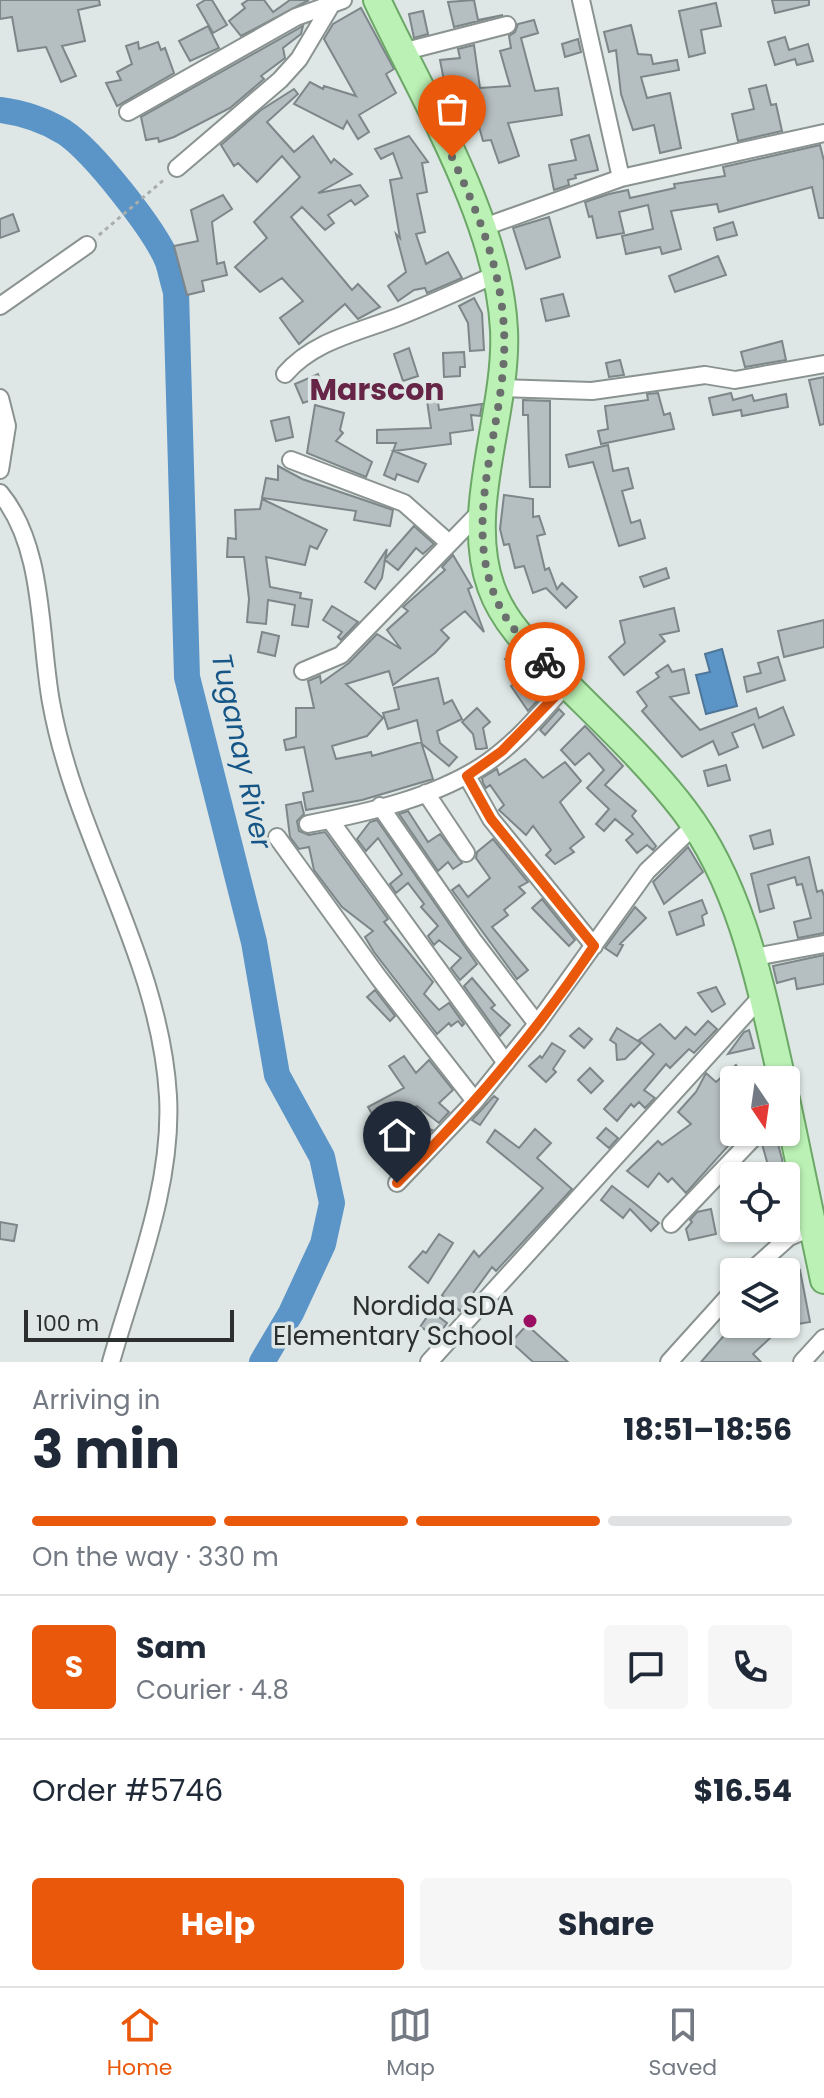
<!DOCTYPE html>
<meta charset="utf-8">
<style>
body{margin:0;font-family:Poppins,sans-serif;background:#f6f6f7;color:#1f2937;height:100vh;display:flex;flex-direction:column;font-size:30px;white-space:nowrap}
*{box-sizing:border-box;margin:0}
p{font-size:26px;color:#747a83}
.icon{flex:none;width:44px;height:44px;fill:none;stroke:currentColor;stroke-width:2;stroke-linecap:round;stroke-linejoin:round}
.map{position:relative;height:1362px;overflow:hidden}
.sheet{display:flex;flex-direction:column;background:#fff;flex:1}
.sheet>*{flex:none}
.needle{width:52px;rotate:167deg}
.fabs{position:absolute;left:720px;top:1066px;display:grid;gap:16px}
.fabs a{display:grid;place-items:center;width:80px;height:80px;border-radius:8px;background:#fff;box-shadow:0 2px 6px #0004;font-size:40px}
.scale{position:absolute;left:24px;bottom:20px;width:210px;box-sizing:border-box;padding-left:8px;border:4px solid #2b2f2e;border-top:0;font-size:22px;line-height:28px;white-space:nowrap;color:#2b2f2e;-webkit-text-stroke:6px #dee7e5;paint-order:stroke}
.pin{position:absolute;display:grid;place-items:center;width:68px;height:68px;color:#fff;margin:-82px -34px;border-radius:50% 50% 50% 0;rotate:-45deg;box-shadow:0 0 8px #0007}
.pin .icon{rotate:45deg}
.courier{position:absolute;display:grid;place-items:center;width:80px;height:80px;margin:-40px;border:6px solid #ea580c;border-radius:50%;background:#fff;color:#222;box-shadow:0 2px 10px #0007}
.headline em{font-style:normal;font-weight:700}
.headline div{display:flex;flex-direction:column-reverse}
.headline{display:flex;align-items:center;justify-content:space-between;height:136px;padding:0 32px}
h1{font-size:52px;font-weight:700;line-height:60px}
.bar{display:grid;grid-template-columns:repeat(4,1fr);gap:12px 8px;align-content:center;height:96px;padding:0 32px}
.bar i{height:10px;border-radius:6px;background:#e0e1e3}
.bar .current{background:#ea580c}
.bar p{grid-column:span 4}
.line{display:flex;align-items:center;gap:20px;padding:0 32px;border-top:2px solid #e0e1e3}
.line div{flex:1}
.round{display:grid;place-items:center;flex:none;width:84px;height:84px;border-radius:8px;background:#f6f6f7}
.cta{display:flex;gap:16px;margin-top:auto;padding:16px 32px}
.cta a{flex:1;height:92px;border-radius:8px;background:#ea580c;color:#fff;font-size:32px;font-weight:700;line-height:92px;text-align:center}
.cta a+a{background:#f6f6f7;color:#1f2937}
.menu{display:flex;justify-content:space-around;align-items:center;height:112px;border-top:2px solid #e0e1e3;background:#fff;font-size:22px;color:#747a83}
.menu a{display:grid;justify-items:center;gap:4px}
.menu .current{color:#ea580c}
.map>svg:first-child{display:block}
.water{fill:#5b94c7;stroke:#4d7699;stroke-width:2}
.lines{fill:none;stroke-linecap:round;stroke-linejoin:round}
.river{stroke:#5b94c7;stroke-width:26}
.building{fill:#b5bec0;stroke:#7d8688;stroke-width:2}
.street-casing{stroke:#8a9390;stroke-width:20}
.primary-casing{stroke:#6ba766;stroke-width:30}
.path{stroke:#a7aeac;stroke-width:3;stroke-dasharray:4 4;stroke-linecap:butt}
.street{stroke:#fff;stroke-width:16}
.primary{stroke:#bbf1b5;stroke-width:26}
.done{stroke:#6a6f6e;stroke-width:8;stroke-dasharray:0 14.4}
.route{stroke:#ea580c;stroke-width:10}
.poi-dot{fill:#9a0f61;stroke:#dee7e5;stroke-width:3}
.labels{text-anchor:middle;stroke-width:7;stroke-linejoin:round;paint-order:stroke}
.poi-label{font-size:26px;fill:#2b2f2e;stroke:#dee7e5;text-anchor:end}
.water-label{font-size:28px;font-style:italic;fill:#165687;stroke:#dee7e5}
.quarter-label{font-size:30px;font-weight:bold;fill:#662546;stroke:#dee7e5}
</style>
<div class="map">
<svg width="824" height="1362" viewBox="0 0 824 1362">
<rect width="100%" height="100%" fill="#dee7e5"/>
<path class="water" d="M722 649 737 706 706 714 696 675 710 672 705 654Z"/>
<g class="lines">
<path class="river" d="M0 110C23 113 44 120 64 132 93 151 155 230 168 262 171 272 173 282 176 292L187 677 254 942 277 1075 322 1157 332 1203 323 1244 291 1313 262 1362"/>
</g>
<path class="building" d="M0 0H99L100 5 78 10 85 41 62 46 76 76 61 82 46 47 18 51 12 17 0 19Z
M205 0H212L227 25 213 33 197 5Z
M248 0H264L273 12 290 0H309L241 36 229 21 245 8 242 4Z
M474 0 478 20 503 15 454 27 448 2Z
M772 0H809V5L775 13Z
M716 3 721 26 701 30 705 53 689 57 679 11Z
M361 8 394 69 386 74 396 93 359 115 369 132 358 139 347 121 343 129 294 104 310 82 323 89 324 86 356 96 324 39 333 24Z
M423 11 428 34 414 38 409 14Z
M534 20 538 33 521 38 535 91 558 88 562 115 508 123 519 156 499 163 491 140 483 141 467 84 445 86 440 60 460 58 458 49 474 45 480 88 510 86 500 51 511 48 509 36 515 32 518 24Z
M631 25 638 54 651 55 653 64 677 60 679 70 641 77 647 98 670 93 681 148 660 153 654 125 633 130 621 94 616 50 609 52 604 32Z
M208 26 219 48 190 61 179 41Z
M303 26 301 34 283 48 285 58 261 76 264 79 230 108 174 137 159 142 158 138 146 140 141 117Z
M785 37 789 50 808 44 813 61 797 65 795 59 775 65 768 42Z
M578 39 581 52 565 57 562 44Z
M138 42 139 49 158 42 161 50 165 48 174 73 117 106 106 83 121 80 117 72 132 64 126 46Z
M766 85 771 105 776 104 782 131 738 141 732 114 754 109 749 89Z
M294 89 298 94 267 122 294 152 313 136 331 163 334 159 352 174 318 193 360 185 368 196 355 205 351 200 328 215 334 223 325 230 302 207 291 217 352 290 358 284 380 307 358 319 345 304 299 344 280 318 303 301 282 278 260 292 235 267 267 238 254 222 300 177 282 156 257 182 238 163 234 166 221 145 261 110Z
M589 135 598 170 575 175 576 178 568 180 569 185 554 190 549 165 576 160 571 140Z
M409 136 428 162 422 163 427 192 417 194 425 232 416 234 426 264 448 252 462 278 427 293 425 288 414 290 398 301 388 286 406 272 396 234 400 238 390 180 402 178 393 153 381 159 375 149Z
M820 145 824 161V218H819L812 187 719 212 717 204 671 211 681 249 662 254 660 247 626 254 622 236 653 229 648 205 619 212 624 233 597 238 592 216 589 217 585 202 609 194 628 190 630 198 675 188 674 184 725 176 723 167Z
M223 195 232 209 212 222 217 264 224 262 227 275 202 281 204 291 187 295 174 246 198 241 191 210Z
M13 214 19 231 0 238V219Z
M549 217 560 257 526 269 513 228Z
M733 222 737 235 717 240 714 228Z
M718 256 726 275 675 292 669 276Z
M563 294 569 316 546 321 541 299Z
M474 298 482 313 484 350 470 351 468 323 459 306Z
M782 341 786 360 745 367 741 352Z
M409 348 418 376 403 381 394 354Z
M464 352 465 367H460V376L444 377 443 353Z
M620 360 624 375 609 377 606 363Z
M318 374 326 395 303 403 295 384Z
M824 377V424L820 425 809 380Z
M437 393 439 410 482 404 480 416 471 415 473 430 450 433 451 444 394 451 426 464 418 482 397 474 395 480 384 475 396 443H377V430L431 428 426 394Z
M658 393 664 415 670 413 674 429 601 444 598 431 608 429 605 406 648 400 647 394Z
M731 393 733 400 752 395 754 401 786 394 788 407 742 416 741 410 713 415 709 398Z
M523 400 550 401V487H530L528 415H523Z
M315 405 344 413 340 430 343 433 336 441 372 462 366 477 307 453Z
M289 417 293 437 276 441 271 421Z
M608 445 613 471 628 468 633 488 622 491 631 523 640 520 645 538 619 546 593 462 569 467 566 455Z
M278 466 302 479 393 510 390 526 354 520 356 511 262 498 266 478 278 480Z
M504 495 533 499V517L539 516 545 534 537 536 545 570 549 568 557 589 562 583 577 597 566 608 546 588 533 593 524 566 515 568 509 544 504 545 500 529Z
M262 499 327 530 317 549 310 546 305 565 266 557 270 587 301 593 300 598 312 600 308 627 292 625 295 605 268 600 266 624 247 622 249 599 244 557H227L228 538 236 539 235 510 260 509Z
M414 526 434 544 423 554 416 548 398 570 385 560 382 578 375 589 365 582 387 549 385 559Z
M453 555 472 587 468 589 484 632 465 611 441 630 449 638 435 653 393 685 389 671 346 684 383 718 367 736 332 746 336 759 371 752 372 756 421 742 433 779 362 800 306 810 303 793 313 791 304 747 286 750 284 740 296 737V708H314L308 681 320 676 321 683 349 663 377 634 401 649 387 630 408 611 403 607 445 570 442 567Z
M666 568 669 578 644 587 640 577Z
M332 606 358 622 341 640 338 637 342 632 323 620Z
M674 608 679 631 660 635 665 641 624 675 609 657 625 643 620 621Z
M824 620V647L784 657 778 631Z
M262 632 279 636 275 656 258 652Z
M513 652 548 689 528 711 511 686 521 679 505 659Z
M778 657 785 680 747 692 744 677 761 673 758 663Z
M668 665 672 672 684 669 689 693 670 697 700 730 756 708 759 718 783 707 794 735 763 748 754 724 732 733 738 747 719 755 713 741 682 757 642 711 647 706 637 692 659 677 656 673Z
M438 678 444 704 452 700 462 719 437 731 440 743 457 757 449 766 422 744 417 720 388 729 383 713 399 709 394 688Z
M477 708 490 722 483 728 487 748 481 749H476L473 734 462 722Z
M559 709 564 714 545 735 540 730Z
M585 726 623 766 605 785 636 811 632 816 656 846 653 850 647 845 637 853 626 840 633 834 615 819 604 831 596 824 609 809 587 788 604 770 589 753 575 765 561 750Z
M525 759 543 778 565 762 581 781 560 802 584 837 570 848 574 852 555 864 546 855 551 850 533 826 526 835 499 810 504 805 490 785 486 788 483 783 482 778 497 769 499 775Z
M726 765 730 780 708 786 704 771Z
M301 802 304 814 297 821 299 831 309 835 325 832 388 919 384 922 433 982 424 994 439 1010 449 1003 464 1024 462 1026 458 1021 451 1026 449 1023 437 1034 374 952 365 937 373 931 342 907 314 870 309 847 299 849 290 837 286 805Z
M408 811 428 842 440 834 462 863 453 869 448 862 438 871 399 814Z
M377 820 477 964 460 980 451 968 461 958 439 940 434 945 428 936 438 926 421 907 424 904 408 883 396 893 390 884 402 874 378 838 366 851 357 839 370 822Z
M770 830 773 844 754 849 750 836Z
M493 839 528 882 519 887 525 893 504 910 508 915 492 927 528 970 517 979 452 890 459 885 468 897 490 878 476 858 477 852Z
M688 847 703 872 664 904 653 882Z
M809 857 817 892 822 890 824 896V933L798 938 794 922 811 918 802 884 797 885 795 877 768 885 774 908 760 912 751 874Z
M542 899 575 940 569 946 532 908Z
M702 900 707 913 702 916 704 925 677 935 669 912Z
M635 907 646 918 620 944 623 945 617 956 605 948Z
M824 955V984L797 989 795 978 777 983 773 966Z
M472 978 495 1005 491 1008 510 1025 500 1036 464 986Z
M716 987 725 1004 712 1012 698 993Z
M375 990 395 1016 390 1021 367 997Z
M708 1021 717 1029 694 1053 689 1049 670 1068 666 1064 644 1090 655 1098 645 1108 639 1102 634 1107 631 1104 617 1121 604 1109 654 1054 639 1040 660 1024 675 1039 686 1027 695 1035Z
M579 1028 592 1039 584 1048 570 1036Z
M617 1028 641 1043 625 1059 617 1060 616 1044 610 1040Z
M749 1030 754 1048 728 1054 744 1032Z
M552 1043 565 1051 553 1069 556 1072 546 1082 529 1066 540 1056 542 1058Z
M404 1056 416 1073 429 1060 453 1090 439 1103 449 1112 439 1123 417 1106 379 1126 368 1107 404 1088 389 1066Z
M736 1065 748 1080H734L737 1136 686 1193 672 1178 668 1182 659 1173 648 1187 627 1171 658 1141 662 1145 691 1124 678 1112 696 1092 706 1073 716 1082Z
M590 1068 603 1081 591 1093 578 1080Z
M494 1096 498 1099 480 1125 472 1120Z
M606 1128 618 1138 609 1148 597 1138Z
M429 1129 432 1130 404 1159 393 1164 387 1150 421 1136Z
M535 1129 551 1143 537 1158 572 1189 496 1271 492 1267 460 1311 442 1295 474 1251 479 1257 543 1188 487 1142 495 1130 519 1148Z
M775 1133 782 1159 784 1176H771L762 1144Z
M612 1186 633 1202 659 1223 651 1231 630 1209 623 1218 601 1200Z
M711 1209 716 1234 689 1240 686 1229 692 1222 690 1220 697 1212Z
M0 1222 17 1225 14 1241 0 1239Z
M439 1234 453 1243 428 1283 409 1267 423 1251 426 1253Z
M800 1270 810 1322 786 1326V1273Z
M431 1311 447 1323 438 1336 420 1327Z
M734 1324H785L753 1354 761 1362H701Z
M527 1325 568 1362H533L511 1342Z"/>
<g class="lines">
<g class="street-casing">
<path id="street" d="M581 0 621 178
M402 52 507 25
M128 112 296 17 343 0
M177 168 280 80 299 59 330 7
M484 227 621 178 824 133
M0 306 87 245
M285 374C314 340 360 332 400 316 433 303 465 288 497 274
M504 388 592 391 705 375 735 380 824 364
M0 398 7 426 0 470
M291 460 404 503 449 543
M0 493C45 547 39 636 51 702 75 838 160 957 168 1096 173 1186 135 1277 111 1362
M303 671 341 655 482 510
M467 776 491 819 594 946
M426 793 466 853
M380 806 473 940 537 1024
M330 820 506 1063
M308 824C367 813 438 797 488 762 518 741 542 711 567 684
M277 837 379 978 475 1101
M750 958 824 944
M397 1183 475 1101 537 1024 647 871 695 825
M671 1224 759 1132
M750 1272 789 1237 813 1227
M429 1362 761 997
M669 1362 734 1290
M802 1362 824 1338"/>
</g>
<g class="primary-casing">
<path id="primary" d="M377 0C423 98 499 221 504 330 508 412 463 509 491 587 505 626 536 653 564 682 605 723 649 764 684 810 742 886 761 988 782 1080
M786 1099 824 1280"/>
</g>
<path class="path" d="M99 235 166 178"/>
<use href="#street" class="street"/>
<use href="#primary" class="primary"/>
</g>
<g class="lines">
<path class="done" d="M452 157C478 213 501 267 504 330 509 420 457 520 499 605 509 627 528 645 545 662"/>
<path class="route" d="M397 1183C469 1111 537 1032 594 946L491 819 467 776 502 751 567 684 545 662"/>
</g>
<circle class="poi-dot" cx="530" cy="1321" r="8"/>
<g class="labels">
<g class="poi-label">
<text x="514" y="1315">Nordida SDA<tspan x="514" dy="30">Elementary School</tspan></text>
</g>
<g class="water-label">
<text transform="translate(242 751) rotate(78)" y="10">Tuganay River</text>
</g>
<g class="quarter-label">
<text x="377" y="400">Marscon</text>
</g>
</g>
</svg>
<div class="fabs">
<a><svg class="needle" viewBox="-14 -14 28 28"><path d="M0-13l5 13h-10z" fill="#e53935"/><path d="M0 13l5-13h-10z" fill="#747a83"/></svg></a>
<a><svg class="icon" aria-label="locate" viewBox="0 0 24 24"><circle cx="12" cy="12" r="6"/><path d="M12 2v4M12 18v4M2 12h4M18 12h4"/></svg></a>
<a><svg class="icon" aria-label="layers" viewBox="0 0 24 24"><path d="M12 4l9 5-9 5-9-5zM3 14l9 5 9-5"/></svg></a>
</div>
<div class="scale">100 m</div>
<div class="pin" style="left:452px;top:157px;background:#ea580c"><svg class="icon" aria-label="bag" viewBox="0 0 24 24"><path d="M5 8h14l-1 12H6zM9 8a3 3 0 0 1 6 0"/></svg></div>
<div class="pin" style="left:397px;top:1183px;background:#1f2937"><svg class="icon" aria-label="home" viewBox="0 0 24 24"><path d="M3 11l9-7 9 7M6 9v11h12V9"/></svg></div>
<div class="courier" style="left:545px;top:662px"><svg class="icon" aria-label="bike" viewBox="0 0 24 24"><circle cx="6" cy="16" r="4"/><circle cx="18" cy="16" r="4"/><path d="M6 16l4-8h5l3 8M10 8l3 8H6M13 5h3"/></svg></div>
</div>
<section class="sheet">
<div class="headline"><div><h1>3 min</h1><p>Arriving in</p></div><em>18:51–18:56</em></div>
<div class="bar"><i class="current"></i><i class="current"></i><i class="current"></i><i></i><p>On the way · 330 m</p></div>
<div class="line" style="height:144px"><b class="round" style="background:#ea580c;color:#fff">S</b><div><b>Sam</b><p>Courier · 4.8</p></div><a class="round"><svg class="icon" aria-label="chat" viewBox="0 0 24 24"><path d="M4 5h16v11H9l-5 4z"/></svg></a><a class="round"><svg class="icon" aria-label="phone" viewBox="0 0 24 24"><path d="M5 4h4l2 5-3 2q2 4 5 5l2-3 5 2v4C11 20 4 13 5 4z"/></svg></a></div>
<div class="line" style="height:104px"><div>Order #5746</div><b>$16.54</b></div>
<div class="cta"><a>Help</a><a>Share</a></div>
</section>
<nav class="menu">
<a class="current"><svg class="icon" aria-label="home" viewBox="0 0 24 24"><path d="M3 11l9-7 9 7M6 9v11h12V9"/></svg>Home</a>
<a><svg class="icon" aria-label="map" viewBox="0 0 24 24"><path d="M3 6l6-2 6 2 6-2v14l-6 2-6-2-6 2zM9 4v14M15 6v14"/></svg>Map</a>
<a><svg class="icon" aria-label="saved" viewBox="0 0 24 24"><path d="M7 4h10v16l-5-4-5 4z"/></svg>Saved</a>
</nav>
